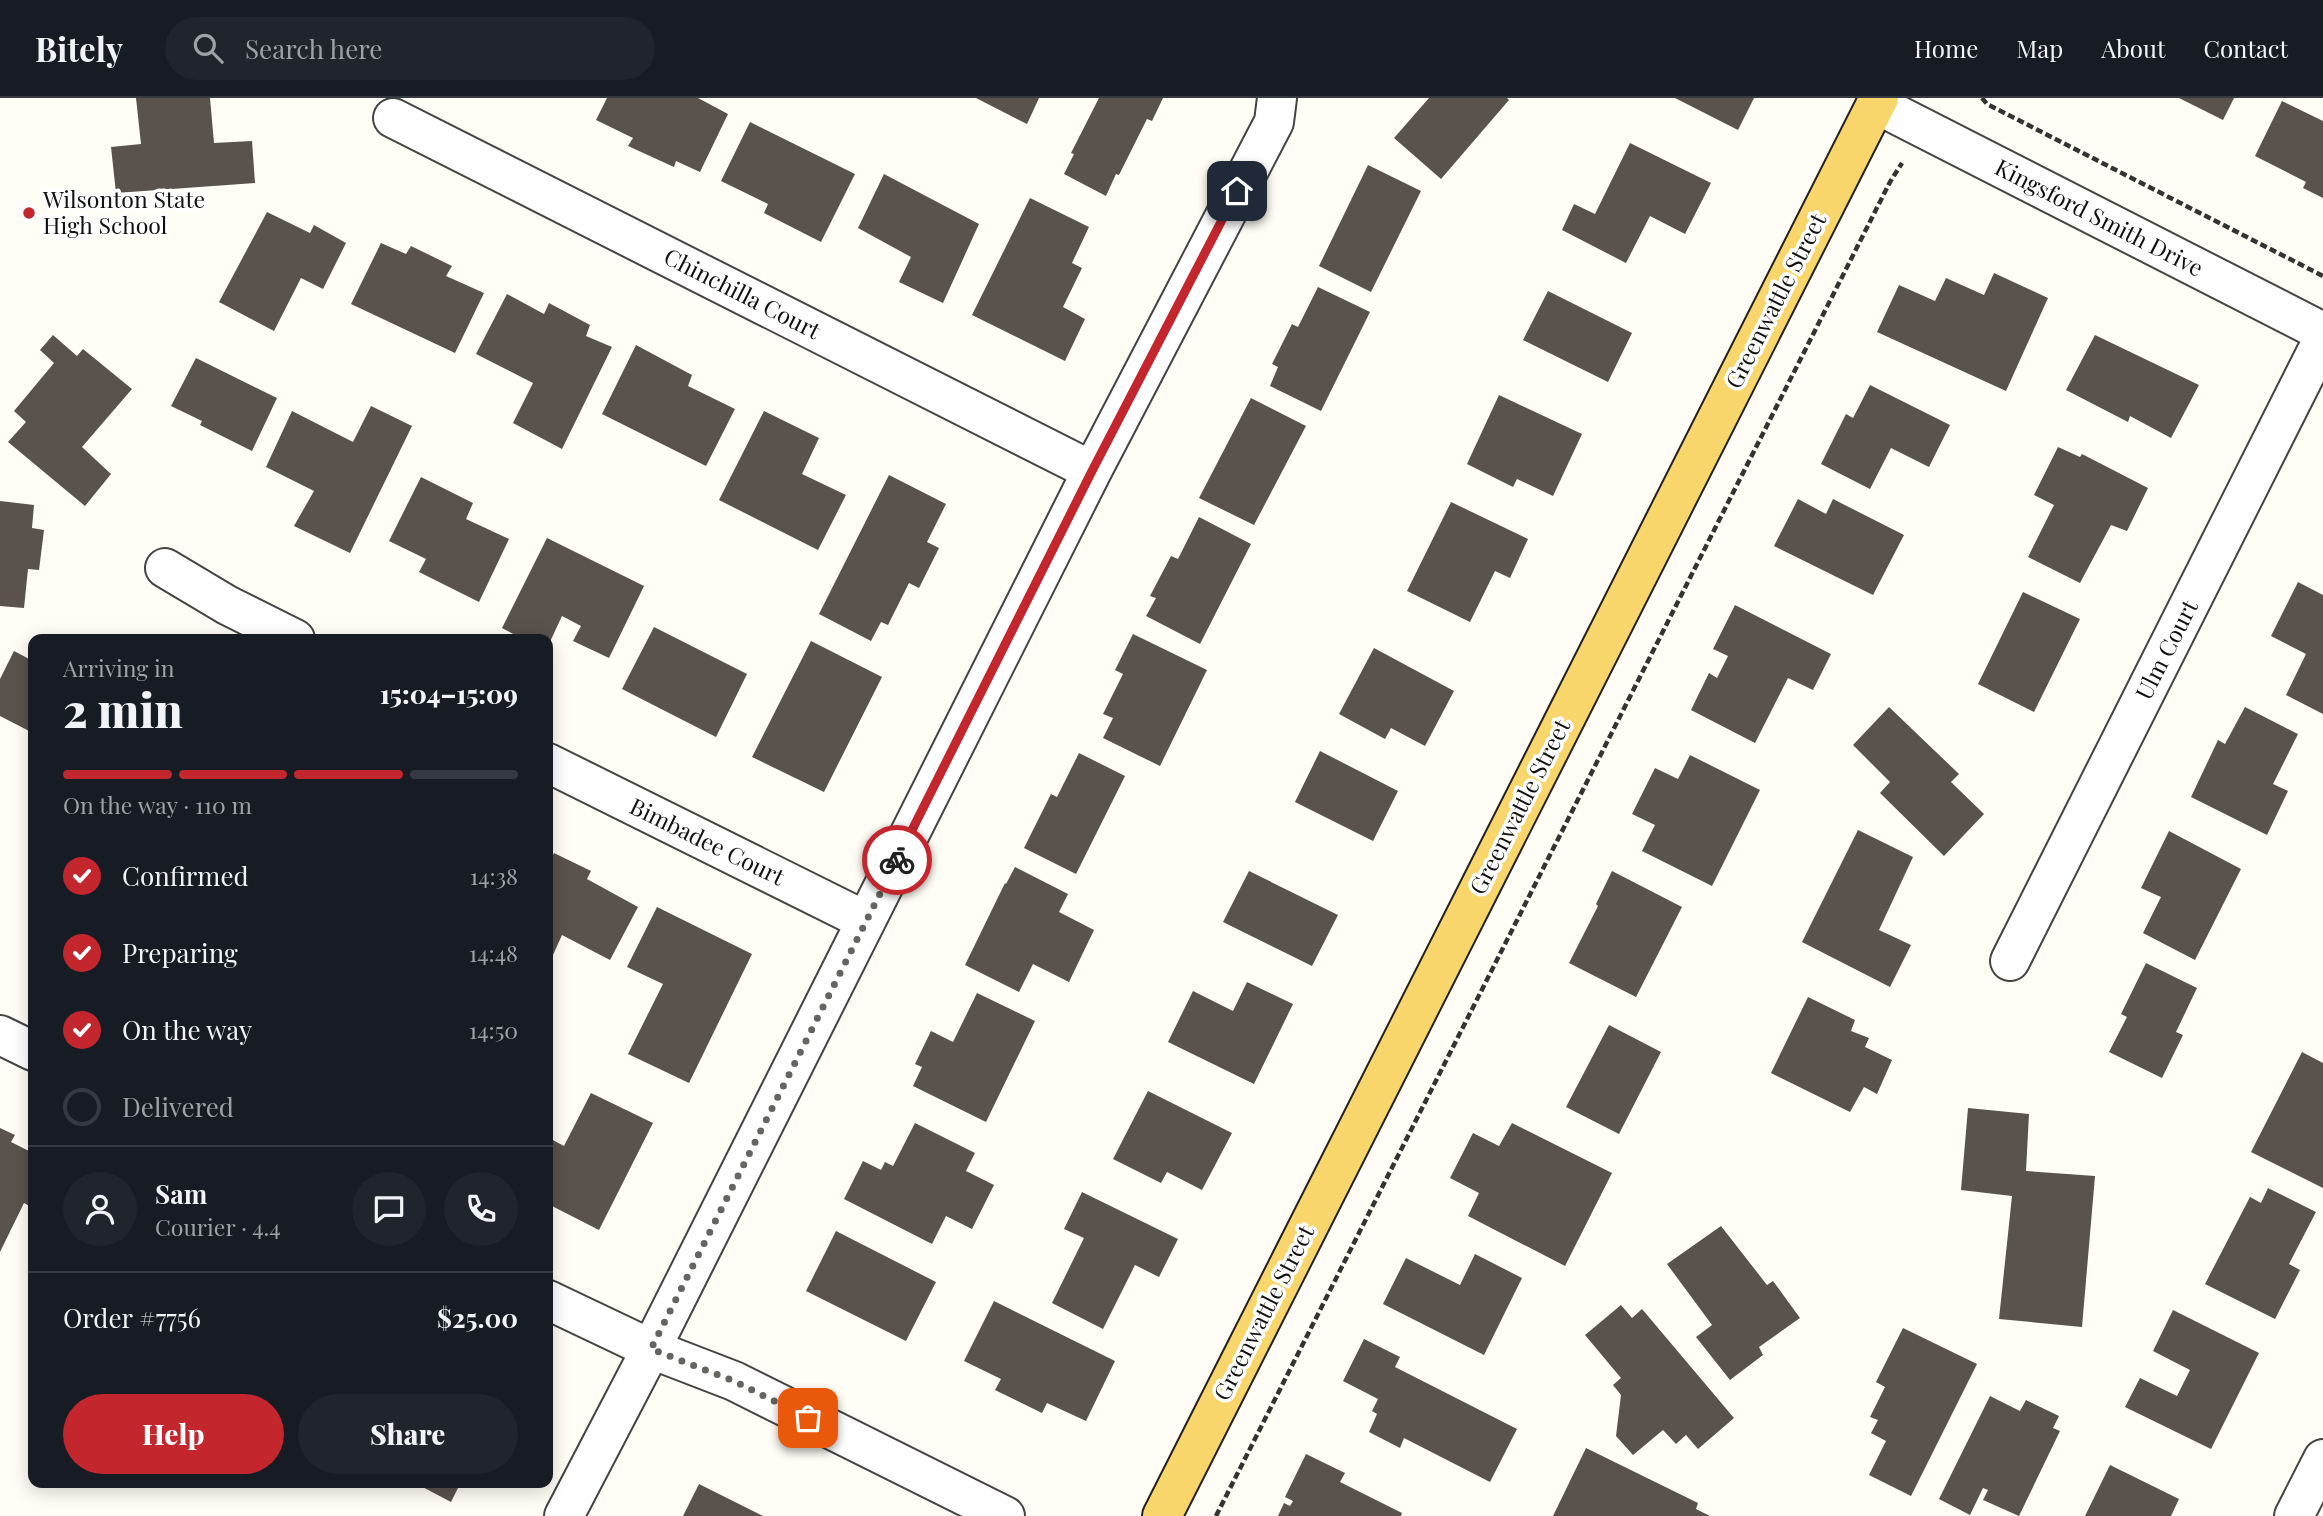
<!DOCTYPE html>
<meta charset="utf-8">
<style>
body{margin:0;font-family:"Playfair Display",serif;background:#20242c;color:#f1f3f6;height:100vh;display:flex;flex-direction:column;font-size:26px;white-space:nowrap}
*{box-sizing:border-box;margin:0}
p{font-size:23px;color:#9ea1a6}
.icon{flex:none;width:38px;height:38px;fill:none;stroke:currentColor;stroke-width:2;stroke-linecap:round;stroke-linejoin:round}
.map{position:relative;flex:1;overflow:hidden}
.sheet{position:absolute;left:28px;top:536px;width:525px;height:854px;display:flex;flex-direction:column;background:#171b24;border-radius:14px;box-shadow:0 4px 18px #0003}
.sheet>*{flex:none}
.pin{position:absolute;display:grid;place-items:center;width:60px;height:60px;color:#fff;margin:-30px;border-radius:14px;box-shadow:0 4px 10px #0006}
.courier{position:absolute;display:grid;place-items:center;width:70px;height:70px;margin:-35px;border:5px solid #c4262e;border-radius:50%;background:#fff;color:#222;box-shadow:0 2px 9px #0007}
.head em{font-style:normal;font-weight:800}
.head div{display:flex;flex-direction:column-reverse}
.head{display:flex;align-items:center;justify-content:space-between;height:119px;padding:0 35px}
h1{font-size:46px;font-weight:800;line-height:52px}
.bar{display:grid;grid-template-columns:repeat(4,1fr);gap:10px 7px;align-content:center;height:84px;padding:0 35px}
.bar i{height:9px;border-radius:5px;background:#363941}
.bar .current{background:#c4262e}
.bar p{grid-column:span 4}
.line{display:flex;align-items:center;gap:18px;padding:0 35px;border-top:2px solid #363941}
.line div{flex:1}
.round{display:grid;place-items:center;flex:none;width:74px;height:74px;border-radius:37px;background:#20242c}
ol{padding:0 35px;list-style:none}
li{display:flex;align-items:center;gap:21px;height:77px}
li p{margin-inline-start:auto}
li .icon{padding:7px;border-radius:50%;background:#c4262e;color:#fff;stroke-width:4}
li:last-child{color:#9ea1a6}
li i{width:38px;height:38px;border:4px solid #363941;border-radius:50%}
.cta{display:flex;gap:14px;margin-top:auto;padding:14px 35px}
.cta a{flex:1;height:80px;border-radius:42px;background:#c4262e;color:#fff;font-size:28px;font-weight:800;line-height:80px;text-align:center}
.cta a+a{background:#20242c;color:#f1f3f6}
header{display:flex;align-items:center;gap:42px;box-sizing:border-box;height:98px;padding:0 35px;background:#171b24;border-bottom:2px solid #363941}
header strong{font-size:33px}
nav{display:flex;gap:38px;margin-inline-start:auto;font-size:24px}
.search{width:490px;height:63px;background:#20242c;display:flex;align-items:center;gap:18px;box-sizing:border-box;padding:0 24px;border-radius:38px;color:#9ea1a6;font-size:26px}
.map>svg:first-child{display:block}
.building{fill:#5a524d}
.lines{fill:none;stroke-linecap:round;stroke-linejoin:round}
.minor-casing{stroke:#444;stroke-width:42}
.major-casing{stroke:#222;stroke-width:42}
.path{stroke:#333;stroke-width:4.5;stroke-dasharray:7 3.5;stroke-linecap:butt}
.minor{stroke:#fff;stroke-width:38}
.major{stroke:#f9d66b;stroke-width:38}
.done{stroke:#646461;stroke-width:7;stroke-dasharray:0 12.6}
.route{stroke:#c4262e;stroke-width:9}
.poi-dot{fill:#c4262e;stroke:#fff;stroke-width:2.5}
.labels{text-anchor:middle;stroke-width:7;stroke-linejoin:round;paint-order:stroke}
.poi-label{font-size:23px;fill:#111;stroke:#fff;text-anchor:start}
.street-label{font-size:23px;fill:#111;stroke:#fff}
</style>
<header>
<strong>Bitely</strong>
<div class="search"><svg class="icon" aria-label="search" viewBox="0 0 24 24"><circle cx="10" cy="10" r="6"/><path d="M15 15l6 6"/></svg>Search here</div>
<nav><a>Home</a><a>Map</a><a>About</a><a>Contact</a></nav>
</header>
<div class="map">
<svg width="2323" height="1418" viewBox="0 0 2323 1418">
<rect width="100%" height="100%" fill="#fffdf5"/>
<path class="building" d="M136 0H210L214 45 252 43 255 85 116 95 111 49 141 46Z
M607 0H698L728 16 700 74 676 63 674 69 628 48 633 40 596 22Z
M976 0H1039L1027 26Z
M1099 0H1163L1152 23 1147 21 1119 77 1116 76 1106 98 1064 76 1074 56 1071 55Z
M1429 0H1507L1509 2 1441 81 1394 40Z
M1675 0H1754L1738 32Z
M2179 0H2234L2223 22Z
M2282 3 2323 23V100L2303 90 2306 84 2255 58Z
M750 24 855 76 821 144 764 115 768 106 721 83Z
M1630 45 1711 85 1685 136 1650 118 1626 165 1562 132 1574 106 1595 116Z
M1368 67 1421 93 1371 194 1319 168Z
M884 76 979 126 943 205 899 184 911 159 858 130Z
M1030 100 1089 129 1072 165 1082 170 1063 209 1085 221 1065 263 972 217Z
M267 114 310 135 314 127 346 145 323 191 301 180 274 233 219 204Z
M381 145 406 156 411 148 452 168 446 178 484 195 455 255 351 206Z
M1994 175 2048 200 2006 293 1877 234 1899 187 1935 203 1946 180 1984 197Z
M1318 189 1370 214 1321 313 1270 288 1278 269 1272 266 1292 226 1298 229Z
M1548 193 1632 235 1608 284 1523 242Z
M507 196 544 216 549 205 590 227 586 238 612 249 562 351 513 325 533 285 476 256Z
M53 237 77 258 83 251 132 291 82 349 111 376 85 408 8 344 26 324 14 313 54 265 40 252Z
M2095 237 2199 287 2171 340 2130 318 2128 324 2066 292Z
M636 247 692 277 688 288 735 311 706 368 602 316Z
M196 260 277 300 252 353 200 327 202 323 171 308Z
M1870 287 1950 327 1929 369 1891 350 1870 391 1821 366 1846 316 1853 320Z
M1499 297 1582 336 1553 398 1517 381 1513 389 1467 366Z
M1251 300 1306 328 1254 427 1199 400Z
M371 308 412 328 350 455 294 428 314 393 266 369 292 313 353 344Z
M764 313 819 340 802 376 846 397 818 452 719 402Z
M2058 349 2080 359 2082 356 2148 390 2127 433 2111 427 2080 485 2028 459 2054 407 2034 397Z
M889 377 946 406 927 444 939 450 919 490 909 485 888 527 881 524 871 543 819 516Z
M421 379 473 405 466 421 509 441 479 504 419 474 426 461 389 443Z
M1798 401 1826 416 1833 401 1904 437 1873 497 1774 448Z
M0 403 34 407 32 430 44 432 39 472 28 471 24 510 0 508Z
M1451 404 1528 441 1510 480 1495 473 1470 524 1407 493Z
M1199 419 1251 446 1200 546 1146 518 1156 500 1150 498 1171 458 1178 461Z
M547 440 644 488 609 560 573 543 581 528 562 518 548 548V541H523L502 530Z
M2298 484 2323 497V616L2286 597 2306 556 2271 538Z
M2023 494 2080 521 2034 614 1978 586Z
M1735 507 1831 556 1813 592 1788 580 1755 645 1691 612 1709 575 1717 580 1728 558 1713 551Z
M654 529 747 576 716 639 622 591Z
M1133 536 1207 572 1160 668 1103 640 1113 620 1103 616 1123 576 1115 572Z
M811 543 882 579 824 694 752 659Z
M1374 550 1454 593 1425 648 1391 630 1385 641 1339 616Z
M14 553 33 563V635L0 618V581Z
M1889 609 1959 676 1951 684 1984 716 1944 758 1880 695 1890 684 1853 647Z
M2245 609 2298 636 2273 686 2288 693 2267 737 2191 699 2218 642 2225 646Z
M1320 653 1398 693 1373 743 1295 704Z
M1079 655 1125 678 1076 776 1024 750 1051 696 1057 699Z
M1690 657 1760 692 1712 788 1642 753 1655 727 1632 716 1655 670 1678 681Z
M1858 732 1913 759 1879 832 1911 847 1890 889 1802 844Z
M2169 733 2241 771 2195 862 2143 835 2161 799 2141 790Z
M554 755 591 773 587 781 638 809 610 862 562 837 548 868V761L551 762Z
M1015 769 1068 796 1059 814 1094 832 1069 884 1033 866 1019 894 965 867 1005 785 1006 786Z
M1249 773 1338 817 1312 868 1223 824Z
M1612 773 1682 809 1636 899 1569 865 1598 808 1596 806Z
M657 809 752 856 689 985 628 956 663 886 627 869Z
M2146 865 2197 890 2176 934 2183 937 2162 980 2109 954 2127 919 2121 916Z
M1247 884 1293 906 1254 986 1168 944 1193 893 1233 913Z
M977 895 1035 923 986 1024 913 988 922 969 915 966 931 933 953 944Z
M1808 899 1855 922 1851 933 1869 940 1865 949 1892 962 1877 996 1864 989 1850 1014 1771 975Z
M1609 927 1661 954 1619 1036 1566 1009Z
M2302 954 2323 965V1090L2251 1054Z
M1148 993 1232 1035 1202 1092 1167 1074 1161 1085 1113 1061Z
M591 995 653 1025 599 1132 548 1106V1043L549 1040 564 1048Z
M1968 1010 2029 1016 2026 1073 2095 1078 2082 1229 1999 1221 2012 1098 1961 1092Z
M915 1025 975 1055 966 1073 994 1087 972 1131 946 1118 932 1146 844 1101 863 1063 881 1072 885 1064 893 1068Z
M1512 1025 1612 1075 1565 1168 1468 1118 1479 1095 1450 1080 1473 1035 1499 1048Z
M0 1030 15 1037 11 1044 33 1055V1110L24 1105 0 1154Z
M2268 1090 2316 1114 2289 1166 2300 1172 2275 1221 2205 1186 2250 1099 2261 1105Z
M1082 1094 1178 1141 1159 1179 1135 1167 1103 1231 1052 1205 1084 1140 1064 1131Z
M1721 1128 1767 1187 1773 1183 1800 1220 1759 1249 1763 1257 1730 1282 1696 1239 1712 1227 1667 1166Z
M836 1133 936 1184 906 1243 806 1193Z
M1475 1156 1522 1180 1484 1257 1383 1206 1406 1160 1460 1187Z
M994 1203 1115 1263 1086 1323 1047 1305 1042 1315 995 1292 1001 1281 964 1263Z
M1621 1207 1632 1220 1642 1211 1734 1320 1698 1351 1686 1337 1676 1346 1663 1332 1633 1357 1616 1338 1621 1297 1613 1287 1621 1280 1585 1237Z
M2173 1212 2259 1255 2211 1351 2125 1309 2140 1280 2177 1298 2190 1272 2153 1253Z
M1903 1230 1977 1266 1911 1398 1869 1377 1886 1343 1871 1335 1878 1322 1870 1319 1885 1289 1876 1284Z
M1364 1241 1400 1259 1395 1269 1517 1331 1490 1384 1404 1340 1400 1350 1369 1334 1377 1316 1372 1313 1378 1301 1343 1283Z
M1990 1298 2020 1313 2026 1302 2059 1318 2053 1330 2060 1333 2019 1418 1983 1402 1988 1392 1983 1390 1970 1417 1939 1401Z
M1586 1350 1698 1405 1696 1411 1710 1418H1553Z
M1306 1356 1345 1375 1340 1384 1402 1415 1401 1418H1278L1284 1405 1290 1408 1293 1403 1285 1399Z
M2110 1367 2179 1401 2171 1418H2085Z
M413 1384H461L451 1404Z
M699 1386 763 1418H683Z"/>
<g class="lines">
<g class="minor-casing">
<path id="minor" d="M1876 6 2323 234
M393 20 1092 373
M165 470 227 507 295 541
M548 665 866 823
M2010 863 2323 241
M0 937 33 953
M548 1202 651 1251 734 1283 1005 1418
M564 1418 651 1251 1092 373 1274 24 1277 0
M2294 1418 2323 1361"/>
</g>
<g class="major-casing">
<path id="major" d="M1162 1418 1879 0"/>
</g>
<path class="path" d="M1982 0 1987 6 2323 178
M1216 1418 1890 84 1902 65"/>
<use href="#minor" class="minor"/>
<use href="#major" class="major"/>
</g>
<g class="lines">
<path class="done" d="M808 1320 734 1283 651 1251 897 762"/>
<path class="route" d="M897 762 1092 373 1237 93"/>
</g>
<circle class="poi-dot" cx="29" cy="115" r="7"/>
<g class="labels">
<g class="poi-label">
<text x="43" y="110">Wilsonton State<tspan x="43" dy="26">High School</tspan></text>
</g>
<g class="street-label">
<text transform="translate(2099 120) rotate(27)" y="8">Kingsford Smith Drive</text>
<text transform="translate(742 196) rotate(27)" y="8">Chinchilla Court</text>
<text transform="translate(1776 203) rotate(-63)" y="8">Greenwattle Street</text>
<text transform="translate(2167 552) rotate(-63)" y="8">Ulm Court</text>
<text transform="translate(1520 709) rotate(-63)" y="8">Greenwattle Street</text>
<text transform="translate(707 744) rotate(26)" y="8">Bimbadee Court</text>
<text transform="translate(1264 1215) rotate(-63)" y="8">Greenwattle Street</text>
</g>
</g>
</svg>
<div class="pin" style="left:808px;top:1320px;background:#ea580c"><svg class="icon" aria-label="bag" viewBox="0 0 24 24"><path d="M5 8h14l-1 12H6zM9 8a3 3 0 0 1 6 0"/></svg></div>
<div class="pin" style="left:1237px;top:93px;background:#1f2937"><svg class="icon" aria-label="home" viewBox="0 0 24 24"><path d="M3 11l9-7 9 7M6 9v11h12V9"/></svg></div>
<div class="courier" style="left:897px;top:762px"><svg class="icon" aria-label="bike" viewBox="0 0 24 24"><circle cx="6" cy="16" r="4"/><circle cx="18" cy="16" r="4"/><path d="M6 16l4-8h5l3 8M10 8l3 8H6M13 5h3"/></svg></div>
<section class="sheet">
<div class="head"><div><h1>2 min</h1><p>Arriving in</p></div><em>15:04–15:09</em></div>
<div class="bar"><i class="current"></i><i class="current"></i><i class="current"></i><i></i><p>On the way · 110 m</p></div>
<ol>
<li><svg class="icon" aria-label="check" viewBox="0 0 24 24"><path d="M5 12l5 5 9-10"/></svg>Confirmed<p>14:38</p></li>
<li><svg class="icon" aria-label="check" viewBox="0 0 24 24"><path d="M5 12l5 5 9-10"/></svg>Preparing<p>14:48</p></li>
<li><svg class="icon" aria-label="check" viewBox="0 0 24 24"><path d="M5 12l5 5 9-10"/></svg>On the way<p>14:50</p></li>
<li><i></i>Delivered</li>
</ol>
<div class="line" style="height:126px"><a class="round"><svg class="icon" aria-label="person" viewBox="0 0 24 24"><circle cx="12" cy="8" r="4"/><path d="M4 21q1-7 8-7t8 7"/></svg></a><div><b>Sam</b><p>Courier · 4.4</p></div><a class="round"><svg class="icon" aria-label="chat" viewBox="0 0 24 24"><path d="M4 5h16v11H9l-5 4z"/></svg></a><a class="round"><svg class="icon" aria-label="phone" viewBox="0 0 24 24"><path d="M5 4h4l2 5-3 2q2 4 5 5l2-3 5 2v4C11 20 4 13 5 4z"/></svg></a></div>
<div class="line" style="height:91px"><div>Order #7756</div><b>$25.00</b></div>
<div class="cta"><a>Help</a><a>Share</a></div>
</section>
</div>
